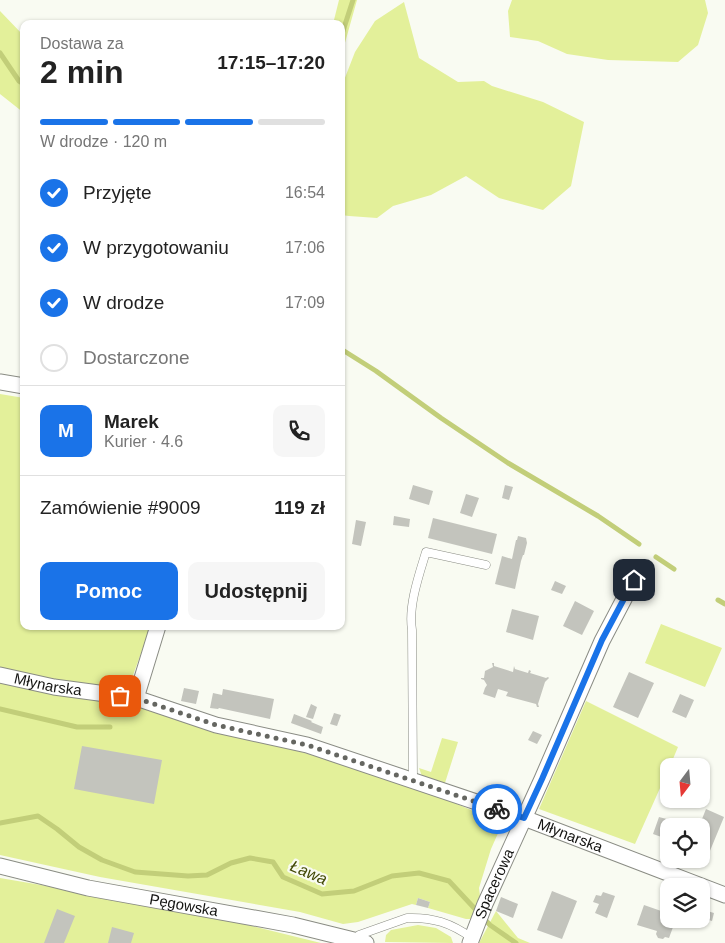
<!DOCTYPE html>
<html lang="pl">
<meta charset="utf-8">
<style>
body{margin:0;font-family:Helvetica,sans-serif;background:#f6f6f6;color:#222;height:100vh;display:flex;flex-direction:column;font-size:19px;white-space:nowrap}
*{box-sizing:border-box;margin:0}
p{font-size:16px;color:#767676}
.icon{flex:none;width:28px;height:28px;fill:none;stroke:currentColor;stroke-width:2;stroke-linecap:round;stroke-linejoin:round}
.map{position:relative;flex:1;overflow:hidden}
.drawer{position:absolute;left:20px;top:20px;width:325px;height:610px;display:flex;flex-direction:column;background:#fff;border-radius:10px;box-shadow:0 1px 4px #0004}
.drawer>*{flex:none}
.needle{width:32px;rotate:196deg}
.buttons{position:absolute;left:660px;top:758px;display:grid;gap:10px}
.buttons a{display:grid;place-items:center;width:50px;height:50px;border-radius:10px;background:#fff;box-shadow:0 1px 4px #0004;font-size:25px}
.pin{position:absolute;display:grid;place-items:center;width:42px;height:42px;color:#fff;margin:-21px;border-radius:10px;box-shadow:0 2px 8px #0006}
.courier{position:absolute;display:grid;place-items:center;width:50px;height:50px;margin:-25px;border:4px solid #1a73e8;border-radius:50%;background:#fff;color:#222;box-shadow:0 1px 6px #0007}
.overview em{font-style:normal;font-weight:700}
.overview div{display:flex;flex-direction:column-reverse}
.overview{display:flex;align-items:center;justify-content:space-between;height:85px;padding:0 20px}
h1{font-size:32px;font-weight:700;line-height:38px}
.bar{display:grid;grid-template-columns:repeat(4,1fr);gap:8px 5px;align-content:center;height:60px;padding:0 20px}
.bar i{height:6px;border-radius:4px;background:#e0e0e0}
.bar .selected{background:#1a73e8}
.bar p{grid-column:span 4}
.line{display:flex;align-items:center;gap:12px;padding:0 20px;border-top:1px solid #e0e0e0}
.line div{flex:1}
.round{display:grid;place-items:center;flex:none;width:52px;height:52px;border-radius:10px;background:#f6f6f6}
ol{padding:0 20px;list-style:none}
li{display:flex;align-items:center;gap:15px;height:55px}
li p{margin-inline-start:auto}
li .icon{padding:5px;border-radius:50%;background:#1a73e8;color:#fff;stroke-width:4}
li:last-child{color:#767676}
li i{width:28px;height:28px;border:2px solid #e0e0e0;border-radius:50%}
.cta{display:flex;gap:10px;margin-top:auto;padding:10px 20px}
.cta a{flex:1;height:58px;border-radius:10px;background:#1a73e8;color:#fff;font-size:20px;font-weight:700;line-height:58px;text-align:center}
.cta a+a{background:#f6f6f6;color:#222}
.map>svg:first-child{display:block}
.green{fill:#e3f09a}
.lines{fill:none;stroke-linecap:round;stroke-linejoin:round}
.stream{stroke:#c2ce79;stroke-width:5}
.building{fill:#c3c4bd}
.lane-casing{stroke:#8a8c84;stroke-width:9}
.street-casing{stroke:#8a8c84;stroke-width:17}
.lane{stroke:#fff;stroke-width:8}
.street{stroke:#fff;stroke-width:15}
.done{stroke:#656661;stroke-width:5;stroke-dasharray:0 9}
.route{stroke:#1a73e8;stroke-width:6}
.labels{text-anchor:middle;stroke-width:4.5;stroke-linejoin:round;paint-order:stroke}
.street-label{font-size:15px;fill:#151513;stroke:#f9fbf2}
.water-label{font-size:16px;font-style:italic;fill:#414805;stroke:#f9fbf2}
</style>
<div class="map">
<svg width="725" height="943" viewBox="0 0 725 943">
<rect width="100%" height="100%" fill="#f9fbf2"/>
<path class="green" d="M339 0H357L341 57V24H333Z
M512 0H705L708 13 698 45 678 62 608 60 567 54 538 41 510 37 508 11Z
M404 2 419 58 458 82 484 81 492 86 543 102 584 122 571 186 543 210 499 198 466 176 431 195 393 206 377 218 349 216 341 215V88L355 52 375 21Z
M0 11 24 36V113L0 94Z
M0 394 24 398V626H151L128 689 77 686 0 668Z
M661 624 722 648 705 687 645 663Z
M0 681 140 705 236 734 323 758 383 777 450 801 492 819 499 831 491 849 479 888 480 896 477 911 472 919H466L428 908 430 902 418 898 416 905 412 904 358 922 343 924 300 912 100 877 0 855Z
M586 701 678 747 670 766H669V768L635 844 539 809Z
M442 738 458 742 444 786 423 779 419 768 431 772Z
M0 878 182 909 321 943H0Z
M496 911 518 938 530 943H479Z
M418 925 436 928 451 937 453 943 385 942 386 935 391 930Z"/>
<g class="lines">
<path class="stream" d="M341 37 353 0
M0 53 19 81 24 84
M341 349 376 371 441 418 508 463 598 516 639 544
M656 557 674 569
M718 600 725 604
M0 709 77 727H110
M0 823 38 816 57 829 79 847 102 860 135 872 188 876 207 875 231 863 250 858 273 862 283 877 322 894 354 891 392 876 419 873 449 881 490 925 516 943"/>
</g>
<path class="building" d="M413 485 433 491 429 505 409 499Z
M505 485 513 487 509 500 502 498Z
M466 494 479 498 472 517 460 513Z
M394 516 410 519 409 527 393 525Z
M433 518 497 534 492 554 428 538Z
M356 520 366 522 361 546 352 544Z
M518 536 526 538 527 543 524 555H523L521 561 515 589 495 584 502 556 512 559 516 540H517Z
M555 581 566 586 562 594 551 590Z
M575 601 594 611 582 635 563 626Z
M512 609 539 616 533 640 506 632Z
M492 663H494V666L513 672 514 666 515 669 528 673 529 670 531 671 530 673 546 678 548 677 549 678 545 682 538 704 539 707H537L536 704 506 696 508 692 498 689 495 698 483 694 485 688 487 685 484 680 481 679V678H484L485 671 493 667Z
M629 672 654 683 638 718 613 707Z
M184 688 199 691 196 704 181 701Z
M223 689 274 699 270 719 219 708 218 709 210 708 213 693 222 695Z
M680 694 694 700 686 718 672 712Z
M311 704 317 707 313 719 306 717Z
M334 713 341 715 337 726 330 724Z
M294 714 312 721 311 722 323 727 321 734 291 723Z
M533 731 542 735 537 744 528 740Z
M82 746 162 760 154 804 74 789Z
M706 809 724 817 707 858 701 854V826L693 825 697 818 702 819Z
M659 817 674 821 672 826H669V835L667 839 653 834Z
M552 891 577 901 562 939 537 930Z
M603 892 615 896 607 918 595 913 599 904 593 902 596 895 601 896Z
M501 897 518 904 513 918 496 911Z
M418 898 430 902 428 908 416 905Z
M644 905 664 912 665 910H666L669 908V919H676L669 938 665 937 663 939 658 938 656 934 657 931 637 925Z
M57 909 75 916 64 943H44Z
M704 910 714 913 712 921 702 918Z
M112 927 134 933 131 943H108Z"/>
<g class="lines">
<g class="lane-casing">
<path id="lane" d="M413 781 412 630C408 606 419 575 426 552L486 565
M356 941 359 935 407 918C433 917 451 923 472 938"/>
</g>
<g class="street-casing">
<g id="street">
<path d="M0 382 24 386"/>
<path id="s1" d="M0 675 54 687 136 698 216 725 307 745 524 818 725 895"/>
<path d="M136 698 158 626"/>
<path id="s2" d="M0 866 88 888 293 925 366 943"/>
<path id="s3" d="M470 943 485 904 542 779 602 641 634 580"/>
</g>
</g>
<use href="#lane" class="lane"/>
<use href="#street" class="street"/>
</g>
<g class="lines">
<path class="done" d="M120 696 136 698 216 725 307 745 497 809"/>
<path class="route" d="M497 809 524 818 542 779 602 640 634 580"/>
</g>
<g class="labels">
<g class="street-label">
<text dy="5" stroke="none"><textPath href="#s1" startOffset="49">Młynarska</textPath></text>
<text dy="5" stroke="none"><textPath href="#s1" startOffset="594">Młynarska</textPath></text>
<text dy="5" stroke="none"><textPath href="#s3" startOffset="64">Spacerowa</textPath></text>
<text dy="5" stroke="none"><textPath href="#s2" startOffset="188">Pęgowska</textPath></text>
</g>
<g class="water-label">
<text transform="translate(309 872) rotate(23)" y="6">Ława</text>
</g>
</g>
</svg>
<div class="buttons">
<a><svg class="needle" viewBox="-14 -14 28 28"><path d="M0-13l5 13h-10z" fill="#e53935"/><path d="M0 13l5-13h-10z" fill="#767676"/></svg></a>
<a><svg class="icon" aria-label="locate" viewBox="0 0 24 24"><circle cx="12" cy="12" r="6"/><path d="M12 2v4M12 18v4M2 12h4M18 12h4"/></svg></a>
<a><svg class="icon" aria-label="layers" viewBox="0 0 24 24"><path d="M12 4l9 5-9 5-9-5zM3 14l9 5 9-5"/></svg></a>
</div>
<div class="pin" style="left:120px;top:696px;background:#ea580c"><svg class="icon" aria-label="bag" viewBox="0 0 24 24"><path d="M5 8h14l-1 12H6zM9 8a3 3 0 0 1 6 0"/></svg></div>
<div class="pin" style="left:634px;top:580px;background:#1f2937"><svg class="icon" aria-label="home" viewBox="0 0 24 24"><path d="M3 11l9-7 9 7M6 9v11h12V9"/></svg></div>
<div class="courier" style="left:497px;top:809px"><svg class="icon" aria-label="bike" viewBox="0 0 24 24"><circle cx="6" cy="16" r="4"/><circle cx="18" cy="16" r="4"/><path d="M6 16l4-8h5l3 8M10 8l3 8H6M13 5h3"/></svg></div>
<section class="drawer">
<div class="overview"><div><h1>2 min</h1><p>Dostawa za</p></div><em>17:15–17:20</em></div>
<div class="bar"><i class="selected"></i><i class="selected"></i><i class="selected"></i><i></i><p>W drodze · 120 m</p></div>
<ol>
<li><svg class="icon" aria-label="check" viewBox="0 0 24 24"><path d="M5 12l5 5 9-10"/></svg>Przyjęte<p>16:54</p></li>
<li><svg class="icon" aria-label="check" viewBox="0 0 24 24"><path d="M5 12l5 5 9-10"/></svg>W przygotowaniu<p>17:06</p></li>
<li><svg class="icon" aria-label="check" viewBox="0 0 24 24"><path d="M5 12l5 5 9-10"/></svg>W drodze<p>17:09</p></li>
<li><i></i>Dostarczone</li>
</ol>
<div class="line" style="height:90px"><b class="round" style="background:#1a73e8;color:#fff">M</b><div><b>Marek</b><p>Kurier · 4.6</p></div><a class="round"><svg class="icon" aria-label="phone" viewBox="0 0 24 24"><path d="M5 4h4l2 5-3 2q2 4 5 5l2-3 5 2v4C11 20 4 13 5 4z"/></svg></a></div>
<div class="line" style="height:65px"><div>Zamówienie #9009</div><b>119 zł</b></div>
<div class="cta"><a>Pomoc</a><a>Udostępnij</a></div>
</section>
</div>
